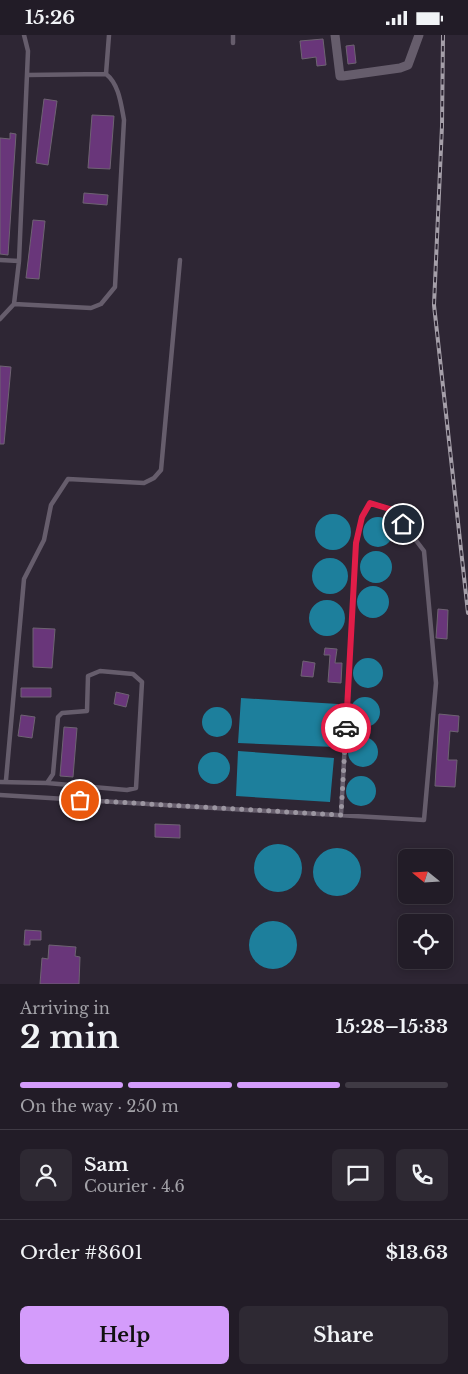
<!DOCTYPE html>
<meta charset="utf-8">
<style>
body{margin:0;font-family:"Libre Baskerville",serif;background:#2e2933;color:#f1f3f6;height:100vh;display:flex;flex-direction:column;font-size:19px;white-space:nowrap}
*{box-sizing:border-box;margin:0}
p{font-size:16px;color:#a2a1a7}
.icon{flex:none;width:28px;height:28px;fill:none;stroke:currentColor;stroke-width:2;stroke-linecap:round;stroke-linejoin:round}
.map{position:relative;height:949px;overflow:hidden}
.details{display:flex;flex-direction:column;background:#221c27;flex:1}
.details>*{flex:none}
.needle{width:32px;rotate:288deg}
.buttons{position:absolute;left:398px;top:814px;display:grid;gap:10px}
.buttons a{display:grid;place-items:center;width:55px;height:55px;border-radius:8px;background:#221c27;box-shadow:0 2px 8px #0003,0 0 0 1px #3f3a44;font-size:25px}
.pin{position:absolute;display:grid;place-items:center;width:42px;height:42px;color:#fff;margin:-21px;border:2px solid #fff;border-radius:50%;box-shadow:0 1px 5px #0007}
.courier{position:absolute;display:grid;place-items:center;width:50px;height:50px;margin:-25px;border:4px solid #e11d48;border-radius:50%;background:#fff;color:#222;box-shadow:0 1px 6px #0007}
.overview em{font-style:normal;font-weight:700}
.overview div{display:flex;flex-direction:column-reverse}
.overview{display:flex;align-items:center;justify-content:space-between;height:85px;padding:0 20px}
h1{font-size:32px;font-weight:700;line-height:38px}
.bar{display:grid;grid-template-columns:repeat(4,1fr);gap:8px 5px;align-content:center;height:60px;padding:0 20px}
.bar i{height:6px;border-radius:4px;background:#3f3a44}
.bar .current{background:#d49cfb}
.bar p{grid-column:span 4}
.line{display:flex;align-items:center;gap:12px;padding:0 20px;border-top:1px solid #3f3a44}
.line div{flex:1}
.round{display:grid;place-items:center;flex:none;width:52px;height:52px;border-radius:8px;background:#2e2933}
.action{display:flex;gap:10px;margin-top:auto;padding:10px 20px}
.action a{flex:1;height:58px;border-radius:8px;background:#d49cfb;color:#111;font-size:20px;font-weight:700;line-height:58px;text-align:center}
.action a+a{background:#2e2933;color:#f1f3f6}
.status{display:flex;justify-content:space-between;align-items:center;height:35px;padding:0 25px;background:#221c27;direction:ltr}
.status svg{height:14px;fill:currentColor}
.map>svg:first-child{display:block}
.water{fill:#1d7f9c}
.building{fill:#69367a;stroke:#6e6372}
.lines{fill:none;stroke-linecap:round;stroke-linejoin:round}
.service{stroke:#665d6c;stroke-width:4.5}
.minor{stroke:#665d6c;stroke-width:9}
.rail-casing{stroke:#a59fa9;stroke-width:4}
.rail{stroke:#2e2634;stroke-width:2;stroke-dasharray:5.5;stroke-linecap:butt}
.done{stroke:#9c96a1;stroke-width:5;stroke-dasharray:0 9}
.route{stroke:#e11d48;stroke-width:6}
</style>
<div class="status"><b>15:26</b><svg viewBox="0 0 49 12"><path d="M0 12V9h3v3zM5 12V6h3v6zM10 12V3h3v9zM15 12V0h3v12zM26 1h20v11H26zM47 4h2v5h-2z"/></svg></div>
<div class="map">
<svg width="468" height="949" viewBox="0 0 468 949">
<rect width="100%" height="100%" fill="#2e2634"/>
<path class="water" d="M315 497a18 18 0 1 1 36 0a18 18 0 1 1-36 0Z
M363 497a15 15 0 1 1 30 0a15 15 0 1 1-30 0Z
M360 532a16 16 0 1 1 32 0a16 16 0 1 1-32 0Z
M312 541a18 18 0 1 1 36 0a18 18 0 1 1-36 0Z
M357 567a16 16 0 1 1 32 0a16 16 0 1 1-32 0Z
M309 583a18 18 0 1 1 36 0a18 18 0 1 1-36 0Z
M353 638a15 15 0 1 1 30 0a15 15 0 1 1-30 0Z
M350 677a15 15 0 1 1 30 0a15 15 0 1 1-30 0Z
M241 663 338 669 335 712 238 708Z
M202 687a15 15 0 1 1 30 0a15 15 0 1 1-30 0Z
M348 717a15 15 0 1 1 30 0a15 15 0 1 1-30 0Z
M238 716 334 723 330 767 236 761Z
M198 733a16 16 0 1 1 32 0a16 16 0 1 1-32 0Z
M346 756a15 15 0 1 1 30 0a15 15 0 1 1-30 0Z
M254 833a24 24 0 1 1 48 0a24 24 0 1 1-48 0Z
M313 837a24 24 0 1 1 48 0a24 24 0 1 1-48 0Z
M249 910a24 24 0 1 1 48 0a24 24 0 1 1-48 0Z"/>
<path class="building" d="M323 4 326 30 317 31 316 22 302 24 300 6Z
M354 10 356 28 348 29 346 11Z
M44 64 57 66 48 130 36 128Z
M92 80 114 81 110 134 88 133Z
M10 98 16 99 8 220 0 219V103L10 104Z
M84 158 108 160 107 170 83 168Z
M33 185 45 186 39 244 26 243Z
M0 331 11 332 4 409H0Z
M438 574 448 575 447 604 436 603Z
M33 593 55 594 52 633 33 632Z
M325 613 337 614 335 628H342L341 648 328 647 330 620H324Z
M303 626 315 628 313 642 301 641Z
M21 653H51V662H21Z
M116 657 129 660 126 672 114 669Z
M439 679 459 681 458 697 450 696 448 725H457L455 752 435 751Z
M21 680 35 682 32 703 18 701Z
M64 692 77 693 73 742 60 741Z
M155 789 180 790V803L155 802Z
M25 895 41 896V905H30V910H24Z
M49 910 76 912 75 921 80 922 79 949H40L42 923 48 924Z"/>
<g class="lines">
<path class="service" d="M233 8V0
M27 40 106 39 109 0
M0 225 19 226
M14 269 91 273 101 269 115 252 124 85C121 69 119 49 106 39
M0 284 14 269 19 226 28 16 24 0
M6 745 24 544 44 505 51 470 68 444 144 448 154 443 161 435 180 225
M0 747 47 748 53 739 58 682 62 678 87 676 88 641 100 636 133 639 142 647 136 753 127 755 47 748
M0 760C141 769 283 777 424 785L436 648 424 516 393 475 370 468 362 482 356 508 341 780"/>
<path class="minor" d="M335 0 340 41H343L400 33 408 30 419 0"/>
<g class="rail-casing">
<path id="rail" d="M443 0 442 91 434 270 468 578"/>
</g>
<use href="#rail" class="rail"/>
</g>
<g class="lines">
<path class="done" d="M80 765 341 780 346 693"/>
<path class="route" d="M346 693 356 508 362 482 370 468 393 475 403 489"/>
</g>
</svg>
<div class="buttons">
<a><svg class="needle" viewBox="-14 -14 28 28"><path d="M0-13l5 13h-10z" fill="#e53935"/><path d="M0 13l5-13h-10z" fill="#a2a1a7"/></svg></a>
<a><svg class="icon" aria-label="locate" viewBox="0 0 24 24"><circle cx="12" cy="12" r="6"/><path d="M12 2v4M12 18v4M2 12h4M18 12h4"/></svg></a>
</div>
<div class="pin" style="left:80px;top:765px;background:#ea580c"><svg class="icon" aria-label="bag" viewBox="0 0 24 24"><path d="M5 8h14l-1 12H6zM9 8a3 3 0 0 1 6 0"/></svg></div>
<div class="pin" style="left:403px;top:489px;background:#1f2937"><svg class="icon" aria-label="home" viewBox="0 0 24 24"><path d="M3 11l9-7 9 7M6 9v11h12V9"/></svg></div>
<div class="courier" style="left:346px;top:693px"><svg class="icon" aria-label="car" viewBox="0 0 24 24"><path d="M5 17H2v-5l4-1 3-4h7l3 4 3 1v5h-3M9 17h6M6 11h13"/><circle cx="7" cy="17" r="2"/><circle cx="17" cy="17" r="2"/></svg></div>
</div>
<section class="details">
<div class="overview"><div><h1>2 min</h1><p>Arriving in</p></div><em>15:28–15:33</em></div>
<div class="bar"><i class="current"></i><i class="current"></i><i class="current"></i><i></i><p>On the way · 250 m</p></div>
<div class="line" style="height:90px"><a class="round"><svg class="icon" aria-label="person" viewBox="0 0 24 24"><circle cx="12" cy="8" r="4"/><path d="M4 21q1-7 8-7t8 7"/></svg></a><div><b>Sam</b><p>Courier · 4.6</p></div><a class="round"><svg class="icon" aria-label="chat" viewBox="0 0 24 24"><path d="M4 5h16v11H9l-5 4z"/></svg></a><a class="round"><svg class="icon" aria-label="phone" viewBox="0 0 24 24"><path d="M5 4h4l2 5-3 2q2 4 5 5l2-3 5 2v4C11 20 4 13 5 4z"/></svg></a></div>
<div class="line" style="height:65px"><div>Order #8601</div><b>$13.63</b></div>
<div class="action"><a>Help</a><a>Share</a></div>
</section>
